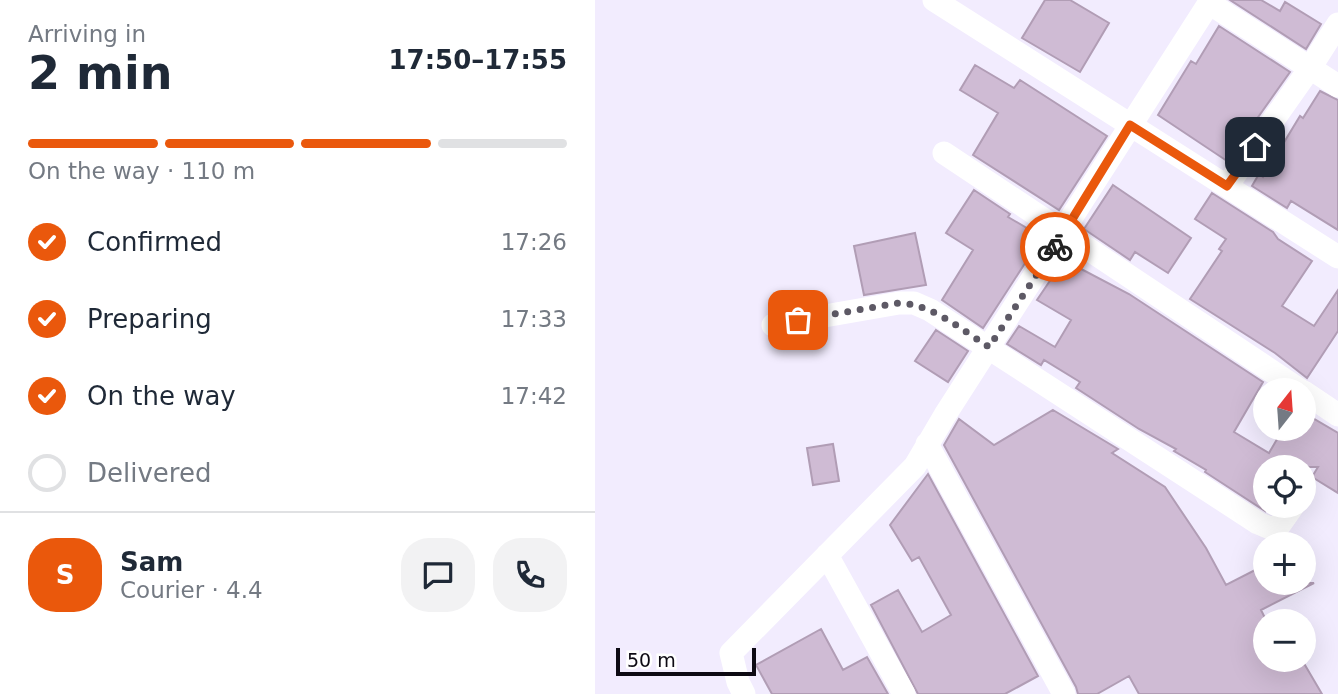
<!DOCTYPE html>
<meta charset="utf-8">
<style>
body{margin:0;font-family:"DejaVu Sans",sans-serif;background:#f2f2f3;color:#1f2937;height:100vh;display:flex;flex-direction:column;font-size:26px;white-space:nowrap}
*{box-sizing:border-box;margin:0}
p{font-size:23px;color:#747a83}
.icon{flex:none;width:38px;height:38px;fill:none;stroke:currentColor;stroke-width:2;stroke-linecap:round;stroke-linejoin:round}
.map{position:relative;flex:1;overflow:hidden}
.side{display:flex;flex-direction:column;background:#fff;width:595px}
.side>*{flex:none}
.needle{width:46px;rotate:17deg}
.buttons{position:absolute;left:658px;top:378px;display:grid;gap:14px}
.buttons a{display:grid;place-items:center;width:63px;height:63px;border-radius:50%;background:#fff;box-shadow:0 7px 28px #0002;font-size:35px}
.scale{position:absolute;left:21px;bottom:18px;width:140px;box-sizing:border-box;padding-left:7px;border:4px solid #0d0a13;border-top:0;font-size:19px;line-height:24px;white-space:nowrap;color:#0d0a13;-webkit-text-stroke:5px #fff;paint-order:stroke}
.pin{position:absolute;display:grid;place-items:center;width:60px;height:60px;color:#fff;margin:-30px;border-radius:14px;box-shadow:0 4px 10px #0006}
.courier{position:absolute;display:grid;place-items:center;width:70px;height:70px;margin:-35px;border:5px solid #ea580c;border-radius:50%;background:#fff;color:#222;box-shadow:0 2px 9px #0007}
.overview em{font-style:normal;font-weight:700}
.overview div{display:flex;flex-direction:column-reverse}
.overview{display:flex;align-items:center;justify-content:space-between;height:119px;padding:0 28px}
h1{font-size:46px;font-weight:700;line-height:52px}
.bar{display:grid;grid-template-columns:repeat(4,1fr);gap:10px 7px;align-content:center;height:84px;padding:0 28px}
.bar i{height:9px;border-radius:5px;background:#e0e1e3}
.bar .active{background:#ea580c}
.bar p{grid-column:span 4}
.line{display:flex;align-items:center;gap:18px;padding:0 28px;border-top:2px solid #e0e1e3}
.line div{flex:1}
.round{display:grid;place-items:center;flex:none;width:74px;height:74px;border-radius:28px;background:#f2f2f3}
ol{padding:0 28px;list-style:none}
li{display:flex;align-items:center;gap:21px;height:77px}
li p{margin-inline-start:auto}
li .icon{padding:7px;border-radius:50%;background:#ea580c;color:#fff;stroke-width:4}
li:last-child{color:#747a83}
li i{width:38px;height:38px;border:4px solid #e0e1e3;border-radius:50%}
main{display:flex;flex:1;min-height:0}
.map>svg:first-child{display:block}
.building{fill:#cfbbd4;stroke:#b19db5;stroke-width:2}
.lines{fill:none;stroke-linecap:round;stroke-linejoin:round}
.minor{stroke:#fff;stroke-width:23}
.done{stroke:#5d5965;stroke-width:7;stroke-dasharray:0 12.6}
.route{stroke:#ea580c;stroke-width:9}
</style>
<main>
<section class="side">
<div class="overview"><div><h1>2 min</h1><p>Arriving in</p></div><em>17:50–17:55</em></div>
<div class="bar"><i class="active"></i><i class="active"></i><i class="active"></i><i></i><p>On the way · 110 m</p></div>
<ol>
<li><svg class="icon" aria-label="check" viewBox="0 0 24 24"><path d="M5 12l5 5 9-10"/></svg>Confirmed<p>17:26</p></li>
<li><svg class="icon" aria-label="check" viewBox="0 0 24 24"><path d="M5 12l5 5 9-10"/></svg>Preparing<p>17:33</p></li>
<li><svg class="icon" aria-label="check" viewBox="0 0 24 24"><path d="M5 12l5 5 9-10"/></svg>On the way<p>17:42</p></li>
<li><i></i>Delivered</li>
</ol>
<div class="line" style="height:126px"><b class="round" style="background:#ea580c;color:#fff">S</b><div><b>Sam</b><p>Courier · 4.4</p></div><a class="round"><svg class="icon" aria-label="chat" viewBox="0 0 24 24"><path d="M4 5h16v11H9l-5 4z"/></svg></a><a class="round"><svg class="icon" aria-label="phone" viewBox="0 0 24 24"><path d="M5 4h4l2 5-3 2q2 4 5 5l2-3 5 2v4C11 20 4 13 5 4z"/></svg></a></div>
</section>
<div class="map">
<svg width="743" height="694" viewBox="0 0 743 694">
<rect width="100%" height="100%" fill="#f2ecfe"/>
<path class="building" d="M450 0H475L514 23 485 72 427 38Z
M635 0H666L685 11 690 2 726 24 711 49Z
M624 26 695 72 632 161 563 115 596 61 601 64Z
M380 65 419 88 425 80 512 136 464 210 378 155 403 113 365 90Z
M725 91 743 100V230L696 201 692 208 657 186 664 174 668 177 705 116 708 118Z
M518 185 596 238 573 273 540 252 535 260 489 229Z
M379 190 415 214 413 217 447 237 388 328 347 300 378 250 351 233Z
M617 193 678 232 683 239 717 261 687 306 719 326 743 290V331L712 378 680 353 595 299 627 251 624 249 631 239 600 219Z
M320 233 331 285 269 295 259 246Z
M469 260 534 294 668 382 639 432 674 453 688 429H709V413L743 433V493L717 477 723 467H670V511L610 472 611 470 579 451 581 449 544 429 481 388 485 382 449 360 446 365 412 344 424 326 460 347 476 320 442 300Z
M341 330 373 351 353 382 320 361Z
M458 410 523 449 517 453 570 487 611 548 631 585 670 565V583H719L666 610 670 618V660H707L727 694H544L534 676 502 694H483L481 687 349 445 364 419 399 445Z
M238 444 244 481 218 485 212 448Z
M333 474 443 676 410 694H323L276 605 303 590 327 632 356 615 324 557 317 561 295 525Z
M226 629 248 670 272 657 293 694H177L161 665Z"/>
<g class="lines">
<path class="minor" d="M339 0 743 257
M614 3 743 86
M349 153 705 390
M632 186 715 68 743 24
M178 325 304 303H319L335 310 663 523 675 528 684 526 698 506
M709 392 743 415
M332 444 469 694
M709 491V490
M232 555 309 694
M149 694 143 682 136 653 320 466 350 415 616 0"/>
</g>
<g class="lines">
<path class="done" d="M203 320 304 303C337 304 367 330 394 347L460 247"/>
<path class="route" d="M460 247 535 125 632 186 660 147"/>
</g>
</svg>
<div class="buttons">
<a><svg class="needle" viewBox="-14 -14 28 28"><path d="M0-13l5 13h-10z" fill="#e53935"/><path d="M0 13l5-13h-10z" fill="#747a83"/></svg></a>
<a><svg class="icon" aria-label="locate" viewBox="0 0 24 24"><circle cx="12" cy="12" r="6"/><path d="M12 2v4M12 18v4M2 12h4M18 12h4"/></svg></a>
<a>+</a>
<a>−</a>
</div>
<div class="scale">50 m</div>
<div class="pin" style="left:203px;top:320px;background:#ea580c"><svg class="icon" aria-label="bag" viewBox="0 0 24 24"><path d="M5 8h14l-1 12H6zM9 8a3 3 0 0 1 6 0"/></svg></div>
<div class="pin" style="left:660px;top:147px;background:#1f2937"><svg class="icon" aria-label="home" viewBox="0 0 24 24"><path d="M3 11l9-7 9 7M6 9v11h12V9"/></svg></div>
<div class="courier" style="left:460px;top:247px"><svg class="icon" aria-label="bike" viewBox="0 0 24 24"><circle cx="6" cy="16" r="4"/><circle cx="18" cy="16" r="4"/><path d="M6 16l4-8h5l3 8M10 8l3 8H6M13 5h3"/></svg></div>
</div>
</main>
